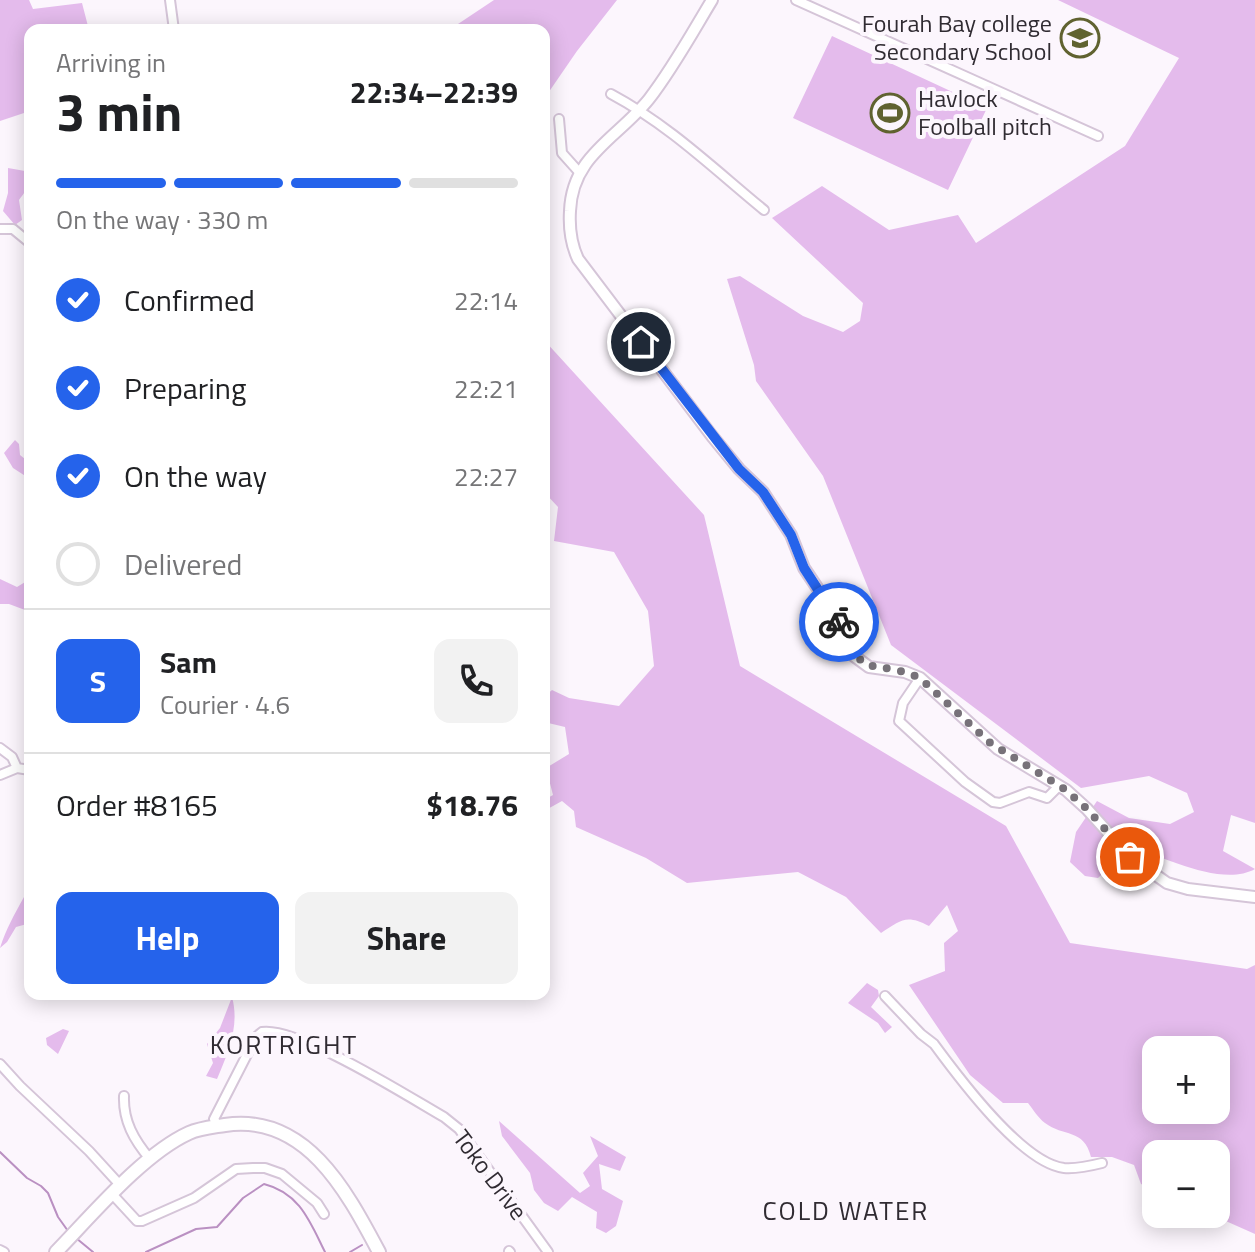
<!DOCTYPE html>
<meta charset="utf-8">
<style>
body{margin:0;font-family:"Titillium Web",sans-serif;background:#f2f2f2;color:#202124;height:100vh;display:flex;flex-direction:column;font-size:30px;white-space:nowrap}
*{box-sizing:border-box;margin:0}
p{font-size:26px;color:#757577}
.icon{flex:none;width:44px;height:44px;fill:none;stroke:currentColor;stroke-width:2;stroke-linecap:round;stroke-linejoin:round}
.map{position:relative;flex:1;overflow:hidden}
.side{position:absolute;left:24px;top:24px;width:526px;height:976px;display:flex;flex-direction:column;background:#fff;border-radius:16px;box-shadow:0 4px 20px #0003}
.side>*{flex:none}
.tools{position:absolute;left:1142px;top:1036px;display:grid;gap:16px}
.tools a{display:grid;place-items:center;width:88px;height:88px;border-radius:16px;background:#fff;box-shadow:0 4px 20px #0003;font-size:40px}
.pin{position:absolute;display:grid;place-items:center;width:68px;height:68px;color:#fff;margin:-34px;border:4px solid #fff;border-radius:50%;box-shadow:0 2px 8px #0007}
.courier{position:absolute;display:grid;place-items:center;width:80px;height:80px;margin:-40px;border:6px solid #2563eb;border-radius:50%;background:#fff;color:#222;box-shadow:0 2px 10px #0007}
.headline em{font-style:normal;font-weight:700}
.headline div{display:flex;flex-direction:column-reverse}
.headline{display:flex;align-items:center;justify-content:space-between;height:136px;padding:0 32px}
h1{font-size:52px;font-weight:700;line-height:60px}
.bar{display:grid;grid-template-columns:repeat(4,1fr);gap:12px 8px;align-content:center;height:96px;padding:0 32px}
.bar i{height:10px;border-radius:6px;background:#e0e0e0}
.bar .selected{background:#2563eb}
.bar p{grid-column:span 4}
.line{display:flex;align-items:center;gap:20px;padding:0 32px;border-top:2px solid #e0e0e0}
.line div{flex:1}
.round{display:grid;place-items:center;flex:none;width:84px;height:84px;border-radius:16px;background:#f2f2f2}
ol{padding:0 32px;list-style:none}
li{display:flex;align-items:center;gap:24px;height:88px}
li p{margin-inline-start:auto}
li .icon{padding:8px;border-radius:50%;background:#2563eb;color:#fff;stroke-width:4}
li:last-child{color:#757577}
li i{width:44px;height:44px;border:4px solid #e0e0e0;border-radius:50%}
.action{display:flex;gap:16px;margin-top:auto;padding:16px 32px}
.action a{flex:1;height:92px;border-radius:16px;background:#2563eb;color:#fff;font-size:32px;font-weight:700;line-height:92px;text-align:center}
.action a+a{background:#f2f2f2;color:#202124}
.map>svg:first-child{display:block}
.green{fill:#e4bbec;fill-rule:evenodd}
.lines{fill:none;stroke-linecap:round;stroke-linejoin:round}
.stream{stroke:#ba90c2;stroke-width:2}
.minor-casing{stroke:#d5c5d8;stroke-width:12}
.tertiary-casing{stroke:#d5c5d8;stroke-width:14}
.secondary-casing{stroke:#d5c5d8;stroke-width:16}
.minor{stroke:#fff;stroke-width:8}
.tertiary{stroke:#fff;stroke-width:10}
.secondary{stroke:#fff;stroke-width:12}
.done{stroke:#777279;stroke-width:8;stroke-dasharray:0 14.4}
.route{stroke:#2563eb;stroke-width:10}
.labels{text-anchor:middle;stroke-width:8;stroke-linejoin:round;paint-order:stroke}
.poi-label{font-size:24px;fill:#302b32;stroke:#fcf6fd;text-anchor:end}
.street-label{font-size:24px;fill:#302b32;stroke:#fcf6fd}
.neighbourhood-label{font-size:26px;letter-spacing:2px;fill:#302b32;stroke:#fcf6fd}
</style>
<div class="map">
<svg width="1255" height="1252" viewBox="0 0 1255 1252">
<rect width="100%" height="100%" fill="#fcf6fd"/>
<path class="green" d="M0 0H29L33 9 82 3 89 30H30V114L27 112 0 121Z
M494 0H617L577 51 544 99V30H449Z
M1058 0H1255V823L1231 815 1223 851 1255 869C1223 887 1164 858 1132 846L1098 878 1085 876 1070 862 1076 832 1097 801 1129 818 1170 824 1194 812 1187 793 1149 776 1081 788 891 645 823 476 756 381 754 365 727 279 740 276 803 316 843 332 860 321 863 303 772 218 822 186 889 230 958 215 976 243 1125 146 1179 58Z
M832 36 987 108 948 190 793 118Z
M8 168 25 171C34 183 26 190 19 200L22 220 15 225 3 211 8 193Z
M544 340 704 515 740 666 1006 826 1070 943 1247 969 1255 965V1234L1210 1214H1216V1154H1156V1191L1141 1184 1134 1165 1112 1157H1091C1084 1128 1063 1137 1045 1123 1038 1118 1033 1109 1028 1103H1003L970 1075 909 985 945 971 944 943 958 931 947 905 929 926C906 914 901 920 881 933L846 897 798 872 687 883 646 858 576 827 574 811 562 801 544 811V800L553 795 546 768 569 754 565 727 544 722V697L552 690 569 698 619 706 654 666 648 611 614 552 554 541 558 507 544 492ZM1156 1050H1216V1110H1156Z
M15 440 19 444 20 455 30 463V479L13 468 4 453Z
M0 579 17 587 30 579V595L25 610 9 604H0Z
M24 897H30L27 910 30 926 27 924 16 927 7 942 0 948C6 929 14 915 24 897Z
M867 983 878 990 879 996 871 1007 892 1027 885 1033 878 1023 848 1003Z
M232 997C240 1026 228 1053 217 1079L206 1076 213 1063 207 1044 220 1028Z
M63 1029 69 1031 58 1054 47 1045 46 1038Z
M499 1121 580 1193 590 1186 583 1173 598 1156 590 1136 626 1157 620 1171 599 1164 602 1189 623 1201 616 1226 606 1233 596 1228 597 1212 572 1197 558 1211 544 1203 534 1190 530 1173 502 1136Z"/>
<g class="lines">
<path class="stream" d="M0 1152 27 1178 41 1186 48 1193 58 1217 68 1231
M76 1238 93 1252
M146 1252 196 1229 217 1227 243 1198 264 1184C300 1193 310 1222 325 1252
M350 1252 362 1245"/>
<g class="minor-casing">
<path id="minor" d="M170 0 174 30
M796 0 1098 136
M611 94C669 125 714 169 764 210
M559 119 562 153 579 172
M0 229H13L30 243
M920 678 903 703 899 721 965 782 993 802 1000 803 1029 792 1047 798 1059 786
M0 748 12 757 17 768 30 770
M0 775 17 768
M885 996 921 1034 934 1044C959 1078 1022 1163 1064 1168 1077 1169 1090 1166 1102 1163
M0 1064 20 1086 89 1151 121 1186
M124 1096C123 1121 134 1140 150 1159
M218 1126 214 1119 256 1037 262 1032C297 1026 409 1097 444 1117L459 1129 548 1252
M113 1195 137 1221H142L194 1198 236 1169 253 1168H265L282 1174 317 1203 324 1214
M0 1250 4 1252
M509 1251 510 1252"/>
</g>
<g class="tertiary-casing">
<path id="tertiary" d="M712 0C692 33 673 68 649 99 618 138 572 155 570 211 569 227 571 244 578 259L712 436 739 469 763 492 791 535 804 568 836 616 854 656 869 667 905 672 920 678 998 749 1066 790 1087 809 1130 857 1167 883 1188 889 1255 897"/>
</g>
<g class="secondary-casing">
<path id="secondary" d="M56 1252C92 1215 143 1154 189 1133 200 1128 213 1127 225 1125 306 1113 347 1192 379 1252"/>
</g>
<use href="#minor" class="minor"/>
<use href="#tertiary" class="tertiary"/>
<use href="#secondary" class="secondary"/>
</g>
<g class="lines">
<path class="done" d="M839 622C865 685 870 656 920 678L989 742 1066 790 1087 809 1130 857"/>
<path class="route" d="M641 342 739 469 763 492 791 535 804 568 839 622"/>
</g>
<defs>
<g id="school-ring" transform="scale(2)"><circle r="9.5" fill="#fcf6fd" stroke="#606230" stroke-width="1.5"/><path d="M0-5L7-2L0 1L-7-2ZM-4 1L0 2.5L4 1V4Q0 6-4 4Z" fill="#606230"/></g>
<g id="stadium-ring" transform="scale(2)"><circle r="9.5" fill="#fcf6fd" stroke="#606230" stroke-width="1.5"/><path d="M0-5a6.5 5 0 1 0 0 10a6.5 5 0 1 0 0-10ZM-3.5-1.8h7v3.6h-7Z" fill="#606230"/></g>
</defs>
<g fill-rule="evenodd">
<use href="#school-ring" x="1080" y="38"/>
<use href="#stadium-ring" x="890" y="113"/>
</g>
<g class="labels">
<g class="poi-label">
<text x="1052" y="32">Fourah Bay college<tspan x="1052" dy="28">Secondary School</tspan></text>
<text x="918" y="107" text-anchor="start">Havlock<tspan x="918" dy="28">Foolball pitch</tspan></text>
</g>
<g class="street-label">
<text transform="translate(490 1175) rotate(53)" y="8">Toko Drive</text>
</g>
<g class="neighbourhood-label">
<text x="284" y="1054">KORTRIGHT</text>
<text x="846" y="1220">COLD WATER</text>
</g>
</g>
</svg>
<div class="tools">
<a>+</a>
<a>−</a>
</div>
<div class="pin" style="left:1130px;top:857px;background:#ea580c"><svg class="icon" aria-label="bag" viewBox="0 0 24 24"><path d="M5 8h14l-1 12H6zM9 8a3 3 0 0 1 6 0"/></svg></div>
<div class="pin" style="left:641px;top:342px;background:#1f2937"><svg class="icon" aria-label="home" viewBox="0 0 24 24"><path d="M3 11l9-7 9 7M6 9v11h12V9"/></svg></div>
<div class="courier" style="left:839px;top:622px"><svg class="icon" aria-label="bike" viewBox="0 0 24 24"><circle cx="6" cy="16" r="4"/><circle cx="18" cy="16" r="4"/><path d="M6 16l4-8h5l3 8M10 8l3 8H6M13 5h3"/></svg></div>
<section class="side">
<div class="headline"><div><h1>3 min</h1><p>Arriving in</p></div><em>22:34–22:39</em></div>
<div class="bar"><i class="selected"></i><i class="selected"></i><i class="selected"></i><i></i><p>On the way · 330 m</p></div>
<ol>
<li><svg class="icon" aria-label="check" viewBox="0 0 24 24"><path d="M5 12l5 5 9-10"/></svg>Confirmed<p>22:14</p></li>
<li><svg class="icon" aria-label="check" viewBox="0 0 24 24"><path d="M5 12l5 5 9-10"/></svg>Preparing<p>22:21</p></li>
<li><svg class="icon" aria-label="check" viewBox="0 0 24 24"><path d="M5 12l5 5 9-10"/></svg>On the way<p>22:27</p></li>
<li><i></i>Delivered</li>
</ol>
<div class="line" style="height:144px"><b class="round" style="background:#2563eb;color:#fff">S</b><div><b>Sam</b><p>Courier · 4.6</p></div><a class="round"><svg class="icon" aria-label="phone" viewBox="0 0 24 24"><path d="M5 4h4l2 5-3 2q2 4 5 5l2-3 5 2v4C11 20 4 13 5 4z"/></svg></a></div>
<div class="line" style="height:104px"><div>Order #8165</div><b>$18.76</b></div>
<div class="action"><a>Help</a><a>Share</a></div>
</section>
</div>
